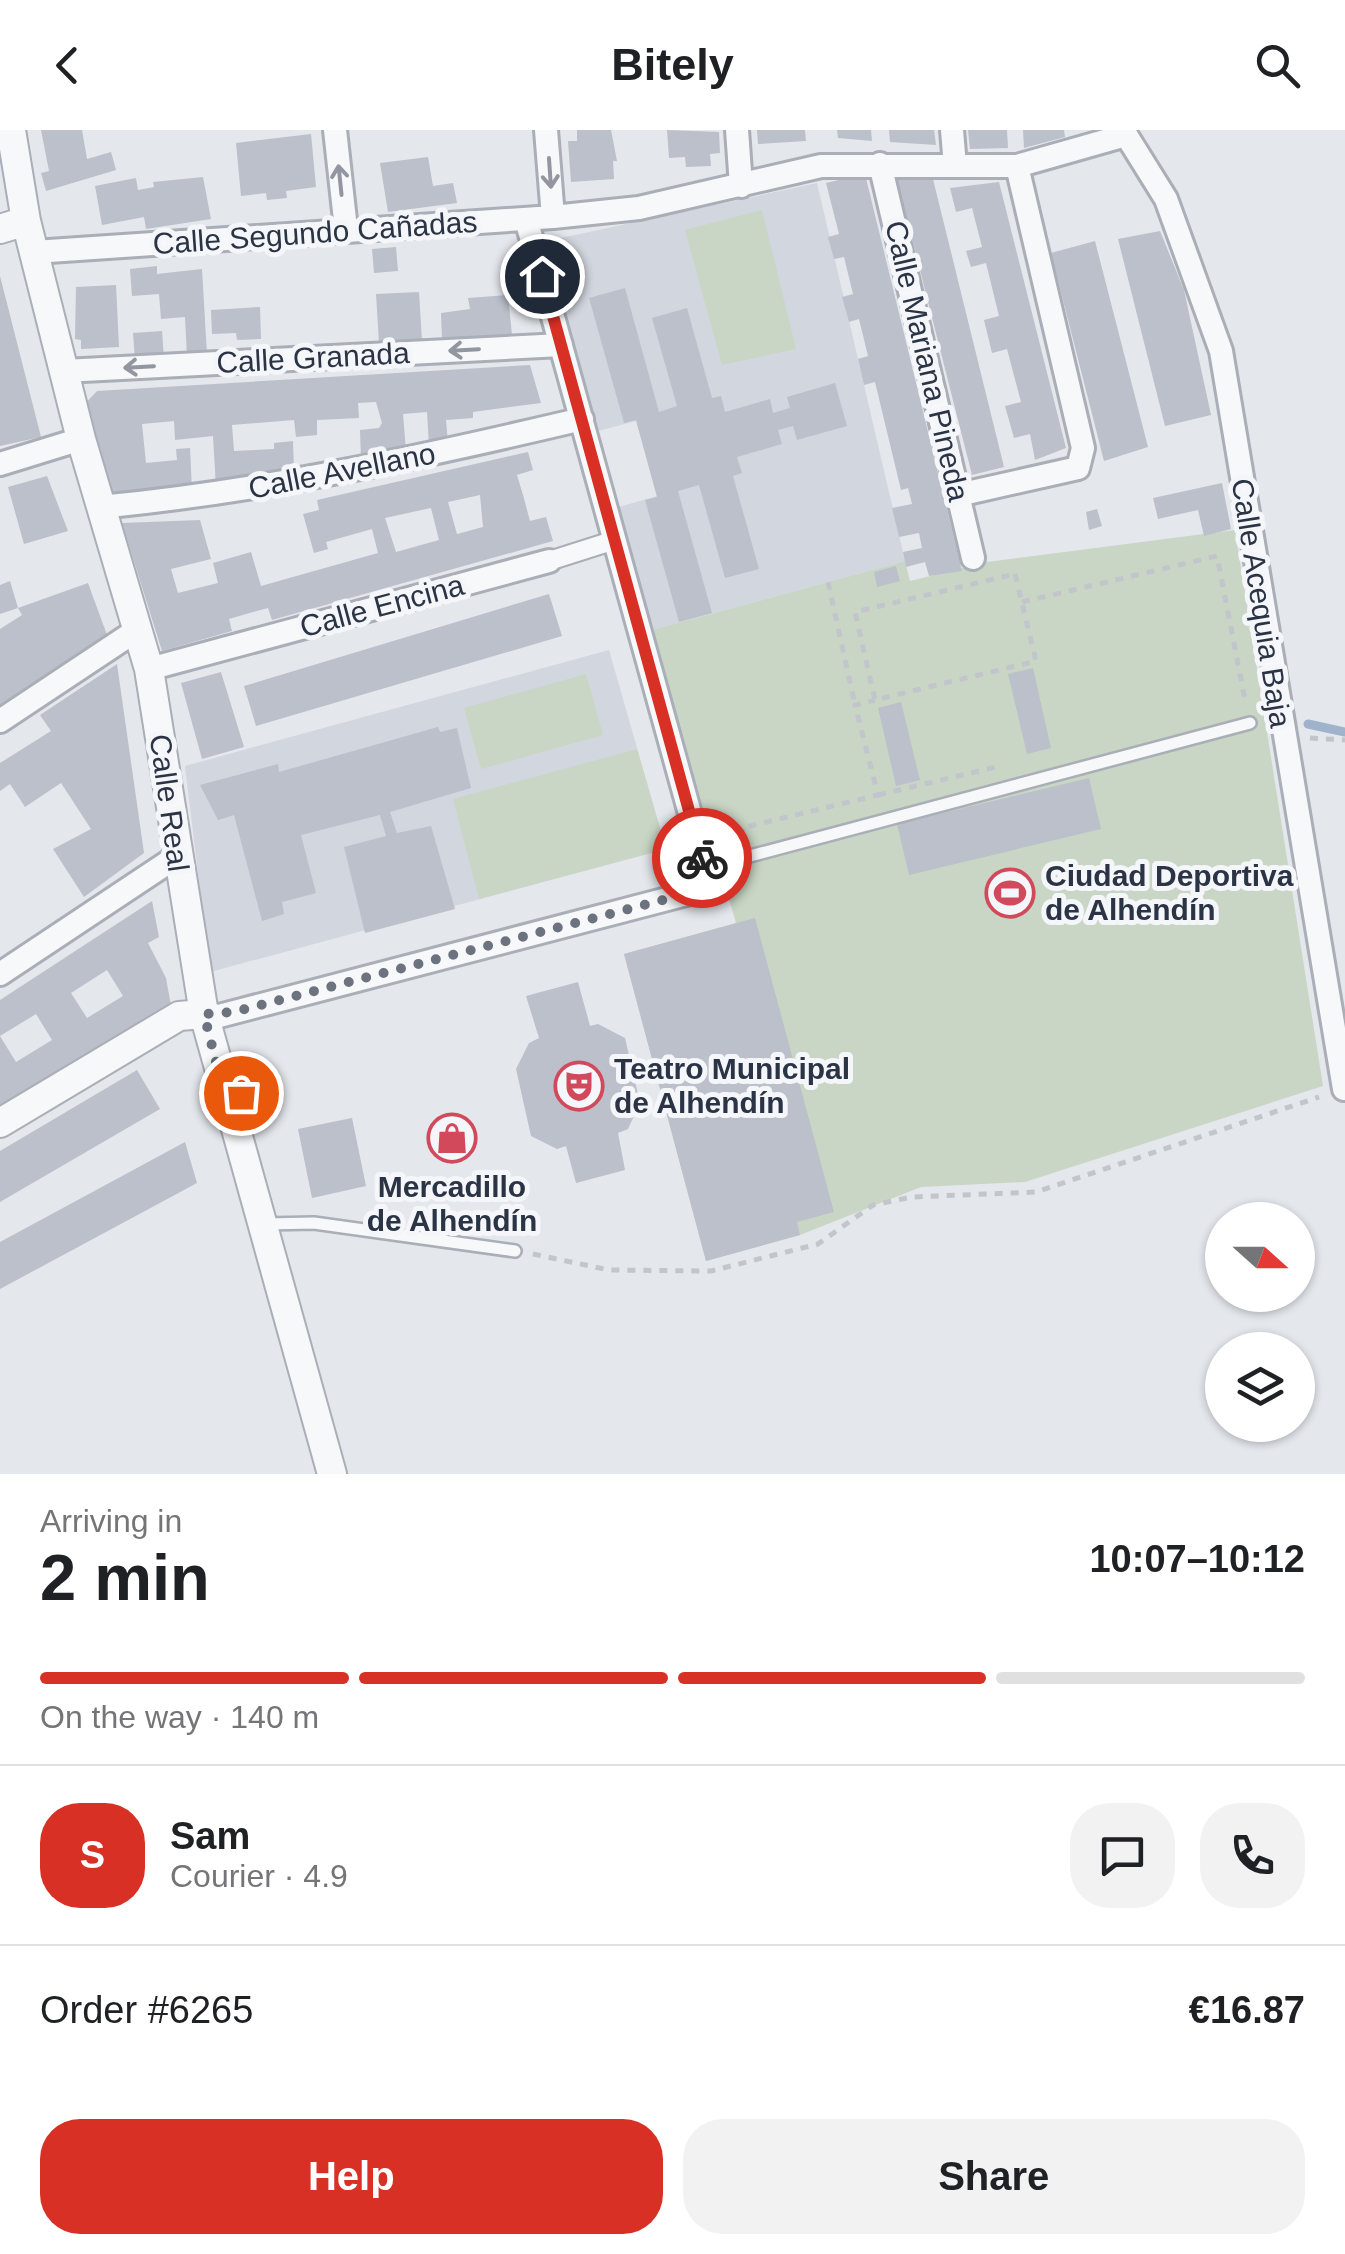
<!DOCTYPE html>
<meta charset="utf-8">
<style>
body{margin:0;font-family:Arial,sans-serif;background:#f2f2f2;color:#202124;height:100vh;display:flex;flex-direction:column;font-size:38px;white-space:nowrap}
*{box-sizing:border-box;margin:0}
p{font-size:32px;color:#757577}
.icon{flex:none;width:55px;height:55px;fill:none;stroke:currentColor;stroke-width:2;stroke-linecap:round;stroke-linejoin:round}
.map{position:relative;height:1344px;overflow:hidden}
.panel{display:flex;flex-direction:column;background:#fff;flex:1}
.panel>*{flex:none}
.needle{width:65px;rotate:111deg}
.tools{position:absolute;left:1205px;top:1072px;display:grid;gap:20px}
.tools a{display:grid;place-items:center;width:110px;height:110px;border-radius:50%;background:#fff;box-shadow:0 2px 8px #0004;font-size:50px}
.pin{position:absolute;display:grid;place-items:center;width:85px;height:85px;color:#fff;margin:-42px;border:5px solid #fff;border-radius:50%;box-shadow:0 2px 10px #0007}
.courier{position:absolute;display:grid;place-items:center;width:100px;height:100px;margin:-50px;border:8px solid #d93025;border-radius:50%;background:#fff;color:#222;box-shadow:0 2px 12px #0007}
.head em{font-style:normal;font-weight:600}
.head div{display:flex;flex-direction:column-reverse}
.head{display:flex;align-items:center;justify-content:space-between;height:170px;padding:0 40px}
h1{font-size:65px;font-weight:600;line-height:75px}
.bar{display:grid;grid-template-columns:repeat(4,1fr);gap:15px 10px;align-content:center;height:120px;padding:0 40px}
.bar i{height:12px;border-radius:8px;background:#e0e0e0}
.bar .active{background:#d93025}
.bar p{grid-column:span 4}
.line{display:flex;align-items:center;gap:25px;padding:0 40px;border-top:2px solid #e0e0e0}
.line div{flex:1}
.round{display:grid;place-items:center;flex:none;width:105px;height:105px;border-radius:40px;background:#f2f2f2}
.primary-button{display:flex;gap:20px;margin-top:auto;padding:20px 40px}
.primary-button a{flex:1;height:115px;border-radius:40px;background:#d93025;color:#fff;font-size:40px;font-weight:600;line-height:115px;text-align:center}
.primary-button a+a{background:#f2f2f2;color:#202124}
header{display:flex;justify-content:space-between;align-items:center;height:130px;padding:0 40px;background:#fff;font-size:45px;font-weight:600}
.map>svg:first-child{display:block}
.built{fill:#d2d6de}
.green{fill:#c9d6c5}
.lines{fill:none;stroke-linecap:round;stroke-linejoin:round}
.stream{stroke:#9fb4cc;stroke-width:9}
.building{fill:#bbc0ca;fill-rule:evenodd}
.service-casing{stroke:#a9aeb7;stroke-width:16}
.pedestrian-casing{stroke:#a9aeb7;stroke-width:22}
.minor-casing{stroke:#a9aeb7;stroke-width:28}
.tertiary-casing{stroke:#a9aeb7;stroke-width:32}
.path{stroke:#c2c5cb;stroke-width:5;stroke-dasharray:8 8;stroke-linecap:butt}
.service{stroke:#f7f8fa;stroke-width:11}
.pedestrian{stroke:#f7f8fa;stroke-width:18}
.minor{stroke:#f7f8fa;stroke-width:22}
.tertiary{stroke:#f7f8fa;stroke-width:28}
.oneway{stroke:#9196a0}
.done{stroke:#6c737f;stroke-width:10;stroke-dasharray:0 18}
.route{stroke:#d93025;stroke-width:12}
.labels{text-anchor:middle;stroke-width:10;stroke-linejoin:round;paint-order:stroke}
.street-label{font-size:30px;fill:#2b3445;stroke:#f4f6f9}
.poi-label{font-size:30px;font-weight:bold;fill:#2b3445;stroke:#f4f6f9;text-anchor:start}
</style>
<header><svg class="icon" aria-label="back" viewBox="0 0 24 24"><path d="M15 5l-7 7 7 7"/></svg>Bitely<svg class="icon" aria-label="search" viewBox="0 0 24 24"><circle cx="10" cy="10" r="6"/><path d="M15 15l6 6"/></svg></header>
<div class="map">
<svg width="1345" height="1344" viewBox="0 0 1345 1344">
<rect width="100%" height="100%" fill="#e4e7ec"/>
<path class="built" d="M817 53 905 431 652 500 619 377 657 366 636 291 598 301 547 111Z
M609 520 666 719 210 842 185 636Z"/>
<path class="green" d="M762 80 796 219 722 235 685 100Z
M1235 400 1323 956 1025 1052 921 1057 800 1105 706 1131 624 824 736 793 652 500 905 431 910 451 987 432Z
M586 544 603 605 481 639 464 578Z
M637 619 666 719 479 769 453 669Z"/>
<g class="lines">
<path class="stream" d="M1308 594 1345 602"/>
</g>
<path class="building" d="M41 0H82L87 29 111 22 116 40 46 61 41 43 49 41Z
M577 0H611L617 31H613L614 49 571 52 568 11H577Z
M667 0 719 2 720 23 710 24 711 36 686 37 685 27 669 28Z
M757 0H805L806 11 758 14Z
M837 0H871L872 11 838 8Z
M889 0H934L936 15 890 12Z
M968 0H1007L1008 18 970 19Z
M1023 0H1064L1065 7 1024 18Z
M311 4 316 57 286 61 287 68 267 70 266 63 241 66 236 13Z
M428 27 433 56 453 53 457 73 388 82 380 33Z
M894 38 931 41 1004 337 972 345Z
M865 44 962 441 929 446 925 432 906 437 903 422 922 418 919 403 899 407 892 378 912 374 908 358 901 360 875 252 864 255 858 229 868 226 859 189 849 192 842 167 853 164 844 127 834 129 828 107 839 104 826 53Z
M203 47 211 89 146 99 144 87 102 95 95 56 136 48 138 60 154 57 153 52Z
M999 52 1066 318 1035 330 1030 304 1014 308 1005 276 1021 272 1007 219 992 223 984 190 999 186 986 133 971 137 966 121 982 117 972 78 956 82 950 58Z
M1160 101 1184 160 1211 285 1165 296 1118 109Z
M1095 111 1148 317 1104 331 1051 123Z
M396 117 398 141 374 143 372 119Z
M157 136V144L202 139 207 225 187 227 185 187 161 189 159 164 132 166 130 139Z
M0 146 41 307 0 316Z
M116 155 119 217 81 219V210L75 209 76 157Z
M625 158 659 282 677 276 652 188 687 178 712 268 721 266 725 282 770 269 773 283 790 278 787 267 835 253 847 296 797 310 793 296 778 300 782 314 737 327 742 343 733 346 759 439 725 448 699 355 678 361 712 483 679 492 645 370 657 367 636 290 624 293 589 168Z
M419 162 422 211 379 213 376 164Z
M508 165 512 205 442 209 441 183 470 179 468 168Z
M260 177 261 209 237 210 236 203 212 204 211 180Z
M162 201 164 229 135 230 133 203Z
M530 235 541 273 473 282V288L446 290 448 313 429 316 427 282 403 284 406 321 361 330 360 300 379 298 382 293 376 272 358 273 359 288 317 290V305L296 307 294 290 232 295 234 321 274 319V313L293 311 294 343 216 358 213 306 175 310 174 291 142 294 146 333 177 330 176 319 190 318 192 360 108 367 83 276 97 261Z
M528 322 533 340 517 345 523 365 530 391 546 387 553 411 272 490 268 478 253 482 229 489 232 501 162 521 122 393 200 390 211 429 171 439 178 463 218 453 213 433 251 422 261 456 378 423 372 399 326 412 328 419 314 423 303 384 319 380 317 370ZM480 365 483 397 457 404 448 372ZM431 378 439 410 396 422 385 388Z
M47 346 68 401 24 414 8 357Z
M1222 353 1231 399 1204 406 1198 380 1158 389 1153 368Z
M1097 379 1102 396 1089 400 1086 382Z
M896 436 900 451 877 457 874 442Z
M10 451 18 478 0 484V455Z
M88 453 107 505 0 575V499L22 485 18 478Z
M549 464 562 506 256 596 244 556Z
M117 534 144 723 84 767 53 719 91 699 61 653 25 677 10 654 0 661V633L51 601 40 585Z
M1033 538 1051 618 1027 624 1008 544Z
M221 542 244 617 202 629 181 553Z
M901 572 920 650 896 656 878 578Z
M438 597 440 602 457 598 471 658 390 682 397 703 431 696 455 779 365 803 344 717 386 706 380 685 301 705 316 763 282 772 284 784 262 791 234 685 218 690 200 655 278 634 279 642Z
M1089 648 1101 699 909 745 897 694Z
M152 771 159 807 148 813 166 848 171 876 0 976V906L16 932 52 910 36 884 0 906V870ZM107 840 123 866 87 888 71 863Z
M755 788 834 1082 797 1092 800 1105 706 1131 624 824Z
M578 852 590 896 598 894 625 908 640 973 628 999 618 1003 625 1040 576 1053 566 1016 557 1019 531 1006 516 939 529 913 539 908 526 866Z
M137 940 160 979 0 1072V1021Z
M352 988 366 1056 312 1068 298 999Z
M185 1012 197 1053 0 1159V1112Z"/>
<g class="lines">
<g class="service-casing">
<path id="service" d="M705 738 1250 593
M226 967 265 956
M265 1094 314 1093 515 1121"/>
</g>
<g class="pedestrian-casing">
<path id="pedestrian" d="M549 431 615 410"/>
</g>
<g class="minor-casing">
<path id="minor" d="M335 0 346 99
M546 0 553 87
M737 0 741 56
M952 0 955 36
M1123 0 1166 69 1221 221 1344 959
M880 34 973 428
M34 122 553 87 639 78 821 36H1017L1126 5
M64 241 561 215
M0 334 81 309
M958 365 1078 338 1083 318 1017 36
M100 377C264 361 422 327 582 289
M149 539 549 431
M0 591 137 500
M0 844 176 727
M204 884 219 886 694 762 705 738 526 89"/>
</g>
<g class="tertiary-casing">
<path id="tertiary" d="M11 0 26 91 81 309 149 539 204 884 332 1344
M0 99 26 91
M0 993 179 886 204 884"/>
</g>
<path class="path" d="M1015 444 1036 531 875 570 855 482Z
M828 452 855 575
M1022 472 1217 426 1246 575
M1310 608 1345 610
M878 665 996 637
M744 707 742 698 878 665 855 575 875 570
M533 1124 609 1140 711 1141 818 1114 873 1075 912 1067 1036 1062 1319 967"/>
<use href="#service" class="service"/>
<use href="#pedestrian" class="pedestrian"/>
<use href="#minor" class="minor"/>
<use href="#tertiary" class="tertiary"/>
</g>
<defs><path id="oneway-shaft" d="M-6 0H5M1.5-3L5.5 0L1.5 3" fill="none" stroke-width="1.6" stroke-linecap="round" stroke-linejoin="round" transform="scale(2.5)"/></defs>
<g class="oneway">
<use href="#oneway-shaft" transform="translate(550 43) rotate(86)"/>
<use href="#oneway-shaft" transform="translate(340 50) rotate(-96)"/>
<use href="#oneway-shaft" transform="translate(464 220) rotate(177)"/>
<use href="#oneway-shaft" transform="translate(139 237) rotate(177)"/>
</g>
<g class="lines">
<path class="done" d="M241 963 225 968 204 884 234 882 694 762 705 738 702 728"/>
<path class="route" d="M542 146 702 728"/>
</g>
<defs>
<g id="stadium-ring" transform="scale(2.5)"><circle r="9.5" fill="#f4f6f9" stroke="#d1495b" stroke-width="1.5"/><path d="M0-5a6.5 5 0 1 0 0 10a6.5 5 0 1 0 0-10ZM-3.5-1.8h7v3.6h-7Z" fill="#d1495b"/></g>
<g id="theatre-ring" transform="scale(2.5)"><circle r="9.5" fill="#f4f6f9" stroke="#d1495b" stroke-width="1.5"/><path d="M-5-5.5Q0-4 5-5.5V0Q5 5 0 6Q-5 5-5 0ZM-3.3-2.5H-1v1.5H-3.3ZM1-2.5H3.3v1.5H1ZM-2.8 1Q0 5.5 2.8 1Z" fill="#d1495b"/></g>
<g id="shop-ring" transform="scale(2.5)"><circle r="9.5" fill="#f4f6f9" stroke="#d1495b" stroke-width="1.5"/><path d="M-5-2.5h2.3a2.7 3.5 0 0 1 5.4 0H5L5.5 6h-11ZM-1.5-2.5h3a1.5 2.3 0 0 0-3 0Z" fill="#d1495b"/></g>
</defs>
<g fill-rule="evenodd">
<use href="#stadium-ring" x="1010" y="763"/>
<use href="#theatre-ring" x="579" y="956"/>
<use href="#shop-ring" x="452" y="1008"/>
</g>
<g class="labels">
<g class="street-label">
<text transform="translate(315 103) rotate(-4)" y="10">Calle Segundo Cañadas</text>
<text transform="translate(313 228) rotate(-3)" y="10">Calle Granada</text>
<text transform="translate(927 231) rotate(77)" y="10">Calle Mariana Pineda</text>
<text transform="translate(342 341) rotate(-11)" y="10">Calle Avellano</text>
<text transform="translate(1261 473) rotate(81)" y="10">Calle Acequia Baja</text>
<text transform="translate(382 476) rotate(-15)" y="10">Calle Encina</text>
<text transform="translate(169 673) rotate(82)" y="10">Calle Real</text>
</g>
<g class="poi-label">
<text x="1045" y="756">Ciudad Deportiva<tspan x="1045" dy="34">de Alhendín</tspan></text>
<text x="614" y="949">Teatro Municipal<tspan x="614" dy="34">de Alhendín</tspan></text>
<text x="452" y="1067" text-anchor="middle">Mercadillo<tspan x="452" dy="34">de Alhendín</tspan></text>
</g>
</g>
</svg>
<div class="tools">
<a><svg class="needle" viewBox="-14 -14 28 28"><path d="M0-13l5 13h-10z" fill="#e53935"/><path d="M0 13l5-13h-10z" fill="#757577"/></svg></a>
<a><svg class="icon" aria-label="layers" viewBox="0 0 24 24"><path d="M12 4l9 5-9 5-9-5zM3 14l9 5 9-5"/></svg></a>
</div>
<div class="pin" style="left:241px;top:963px;background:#ea580c"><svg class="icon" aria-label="bag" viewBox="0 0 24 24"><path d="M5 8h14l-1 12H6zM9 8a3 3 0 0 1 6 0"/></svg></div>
<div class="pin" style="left:542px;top:146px;background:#1f2937"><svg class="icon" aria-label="home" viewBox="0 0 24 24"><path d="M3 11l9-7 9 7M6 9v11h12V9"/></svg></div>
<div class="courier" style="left:702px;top:728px"><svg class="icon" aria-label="bike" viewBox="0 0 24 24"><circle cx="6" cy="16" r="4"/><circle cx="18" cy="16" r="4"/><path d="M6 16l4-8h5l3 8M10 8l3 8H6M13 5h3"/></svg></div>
</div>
<section class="panel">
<div class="head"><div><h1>2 min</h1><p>Arriving in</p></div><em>10:07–10:12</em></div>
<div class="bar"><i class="active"></i><i class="active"></i><i class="active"></i><i></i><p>On the way · 140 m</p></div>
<div class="line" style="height:180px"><b class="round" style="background:#d93025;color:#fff">S</b><div><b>Sam</b><p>Courier · 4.9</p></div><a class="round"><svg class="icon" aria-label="chat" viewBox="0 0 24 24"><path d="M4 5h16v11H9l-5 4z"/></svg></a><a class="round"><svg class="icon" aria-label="phone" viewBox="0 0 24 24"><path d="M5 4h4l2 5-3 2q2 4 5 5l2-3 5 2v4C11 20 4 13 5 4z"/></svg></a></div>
<div class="line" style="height:130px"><div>Order #6265</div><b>€16.87</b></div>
<div class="primary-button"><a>Help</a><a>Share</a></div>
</section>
